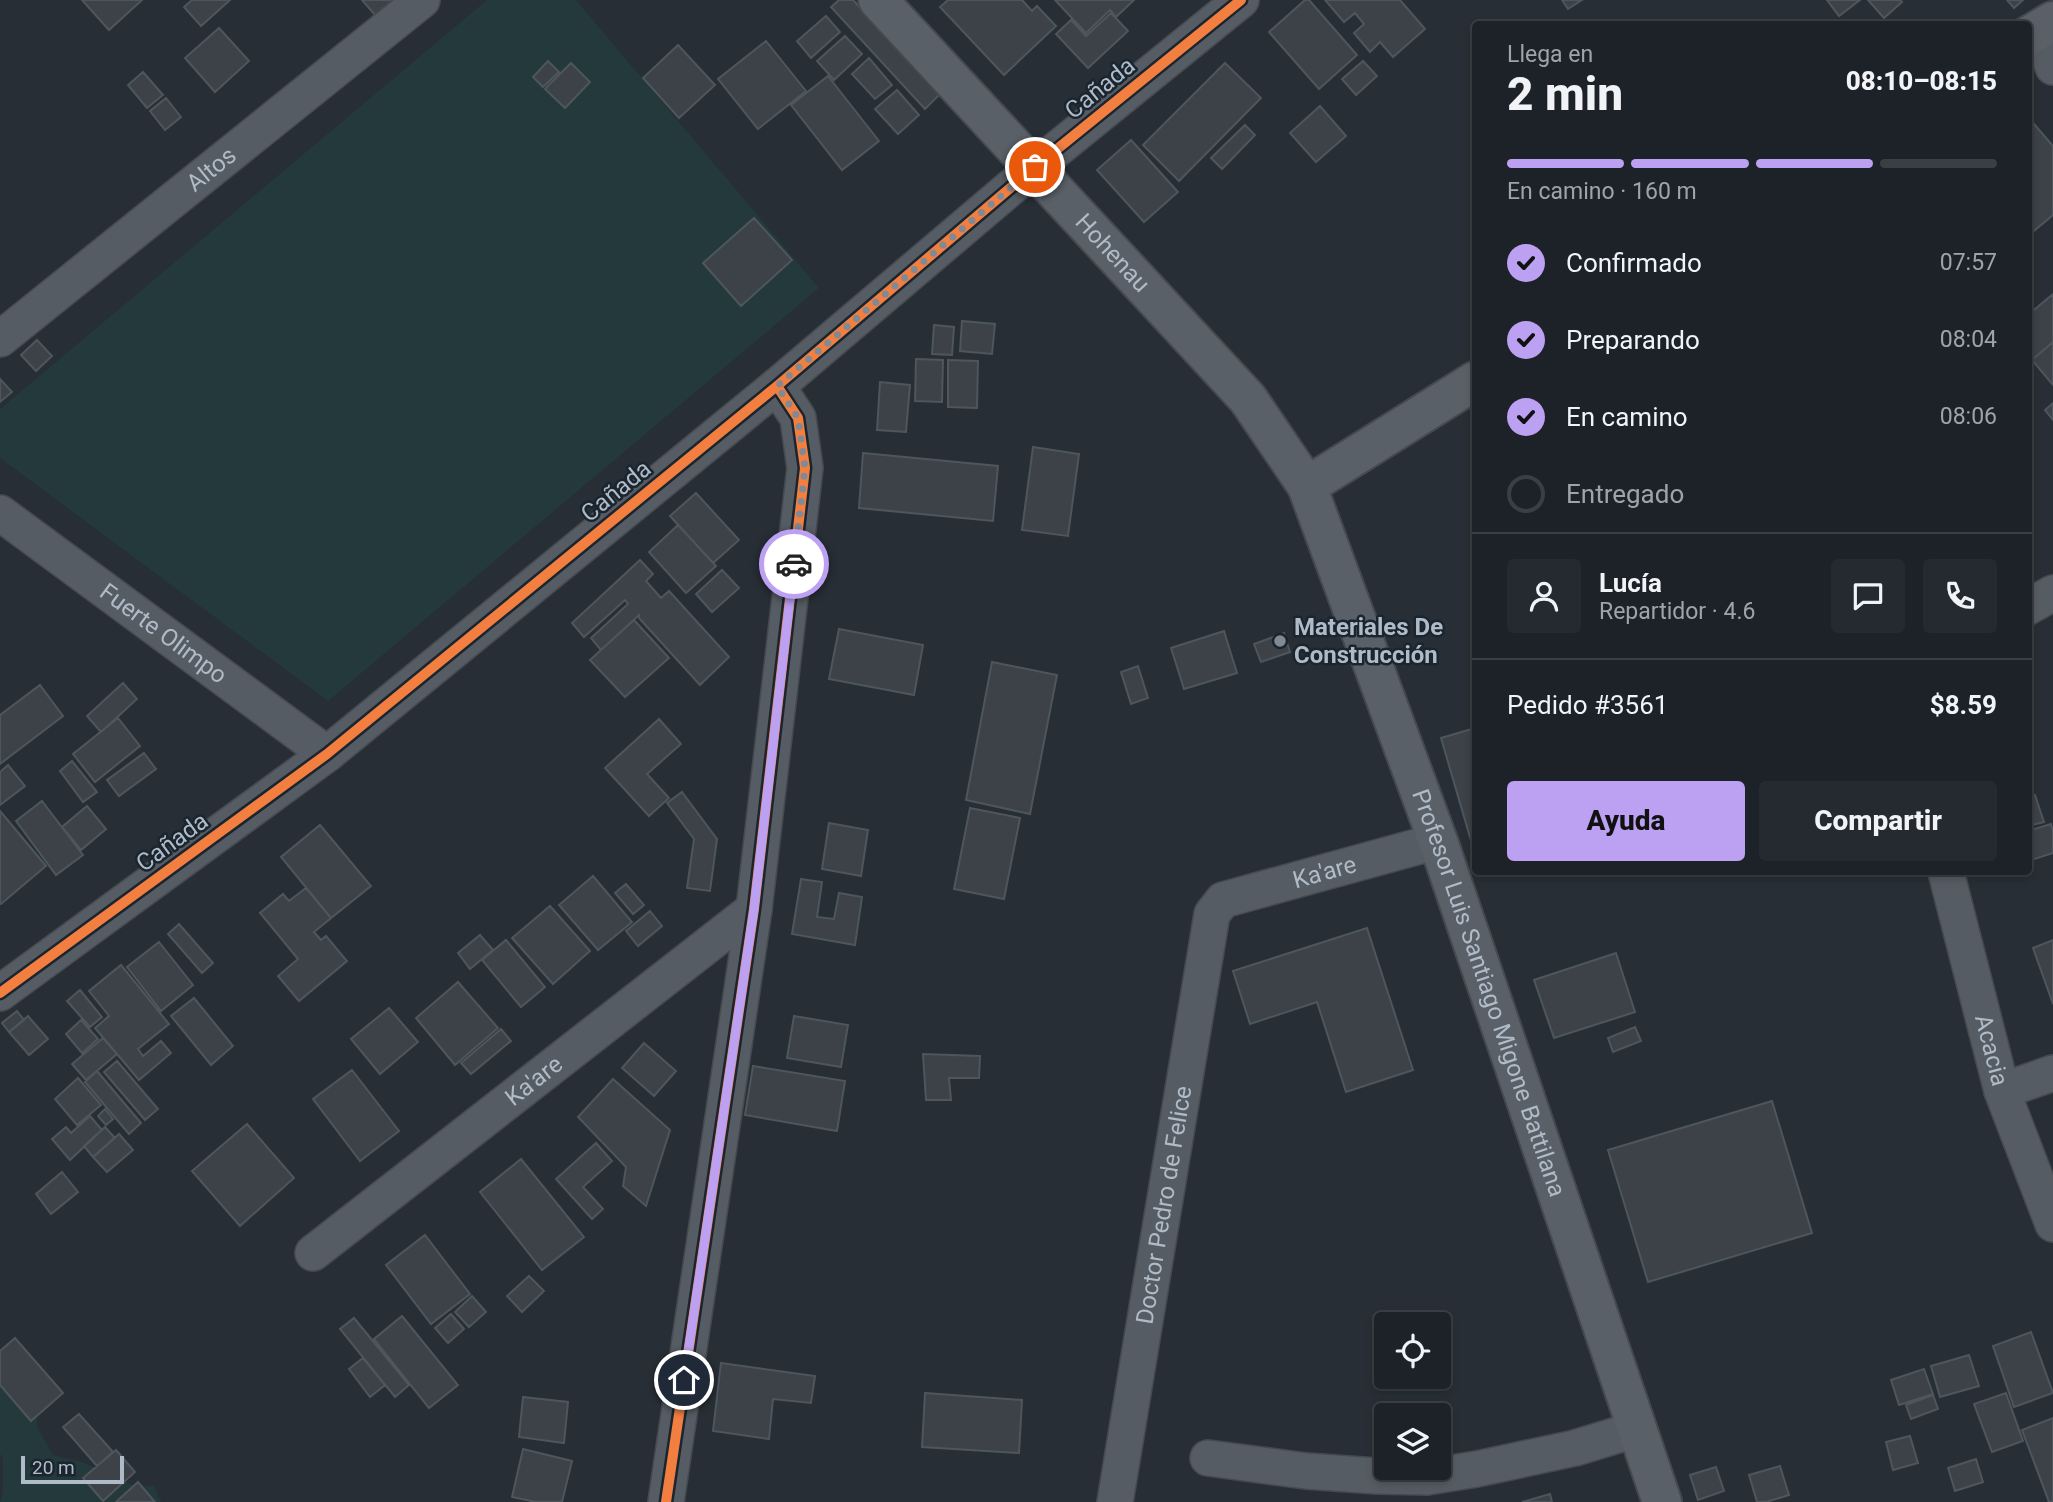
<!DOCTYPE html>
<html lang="es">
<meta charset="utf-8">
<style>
body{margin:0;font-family:Roboto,sans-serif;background:#252a30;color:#f1f3f6;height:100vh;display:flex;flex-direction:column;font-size:26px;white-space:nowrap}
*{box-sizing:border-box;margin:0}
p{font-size:23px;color:#a0a4a8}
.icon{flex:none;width:38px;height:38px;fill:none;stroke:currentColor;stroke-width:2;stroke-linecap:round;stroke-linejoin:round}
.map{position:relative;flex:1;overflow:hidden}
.details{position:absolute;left:1472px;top:21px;width:560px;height:854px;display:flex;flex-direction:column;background:#1d2228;border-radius:7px;box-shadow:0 4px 10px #0003,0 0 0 2px #3b3f45}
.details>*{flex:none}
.fabs{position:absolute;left:1374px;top:1312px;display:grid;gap:14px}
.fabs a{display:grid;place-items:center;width:77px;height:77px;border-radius:7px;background:#1d2228;box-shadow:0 4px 10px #0003,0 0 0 2px #3b3f45;font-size:35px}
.scale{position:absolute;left:21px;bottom:18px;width:103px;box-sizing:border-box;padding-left:7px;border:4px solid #afbbc7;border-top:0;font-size:19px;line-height:24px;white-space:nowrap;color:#afbbc7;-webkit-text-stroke:5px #1a252f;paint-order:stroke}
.pin{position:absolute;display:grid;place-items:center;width:60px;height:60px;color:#fff;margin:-30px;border:4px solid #fff;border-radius:50%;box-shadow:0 2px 7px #0007}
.courier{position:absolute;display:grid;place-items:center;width:70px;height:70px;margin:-35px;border:5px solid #bca0f2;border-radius:50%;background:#fff;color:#222;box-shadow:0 2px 9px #0007}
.headline em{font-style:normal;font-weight:800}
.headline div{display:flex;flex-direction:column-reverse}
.headline{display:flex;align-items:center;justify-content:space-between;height:119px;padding:0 35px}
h1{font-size:46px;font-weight:800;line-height:52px}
.bar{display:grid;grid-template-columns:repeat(4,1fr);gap:10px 7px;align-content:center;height:84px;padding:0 35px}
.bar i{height:9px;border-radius:5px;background:#3b3f45}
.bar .on{background:#bca0f2}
.bar p{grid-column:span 4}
.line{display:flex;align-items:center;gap:18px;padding:0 35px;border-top:2px solid #3b3f45}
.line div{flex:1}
.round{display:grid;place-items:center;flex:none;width:74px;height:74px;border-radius:7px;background:#252a30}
ol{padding:0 35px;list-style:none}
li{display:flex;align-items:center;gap:21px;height:77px}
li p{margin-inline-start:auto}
li .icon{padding:7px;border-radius:50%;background:#bca0f2;color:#111;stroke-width:4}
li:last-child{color:#a0a4a8}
li i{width:38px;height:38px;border:4px solid #3b3f45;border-radius:50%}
.button{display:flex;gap:14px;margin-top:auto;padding:14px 35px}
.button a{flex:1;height:80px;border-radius:7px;background:#bca0f2;color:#111;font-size:28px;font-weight:800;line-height:80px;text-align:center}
.button a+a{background:#252a30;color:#f1f3f6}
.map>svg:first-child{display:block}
.green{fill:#24393b}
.building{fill:#3c4248;stroke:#4e565d;stroke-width:2}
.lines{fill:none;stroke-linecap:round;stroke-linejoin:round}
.street-casing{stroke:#444a4f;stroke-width:38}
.secondary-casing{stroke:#444a4f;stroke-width:42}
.street{stroke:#565c63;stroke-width:35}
.secondary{stroke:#5a6068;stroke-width:38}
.cycleway-casing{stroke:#1a252f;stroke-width:15}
.cycleway{stroke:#f27e40;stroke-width:10}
.done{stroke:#7f8a94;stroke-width:7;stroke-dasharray:0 12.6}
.route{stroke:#bca0f2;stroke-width:9}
.poi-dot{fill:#7f8a94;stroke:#1a252f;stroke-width:2.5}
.labels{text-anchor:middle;stroke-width:5;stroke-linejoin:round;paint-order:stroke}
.street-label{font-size:24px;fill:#afbbc7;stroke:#1a252f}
.poi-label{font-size:24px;font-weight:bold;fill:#afbbc7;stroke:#1a252f;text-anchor:start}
</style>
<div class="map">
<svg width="2053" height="1502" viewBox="0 0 2053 1502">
<rect width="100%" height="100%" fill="#272e35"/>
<path class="green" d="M487 0H576L819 288 328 701 0 458V409Z
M0 1367 34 1398 38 1429 53 1455 82 1462 135 1486H154L161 1502H0L3 1492V1458L0 1454Z"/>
<path class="building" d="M82 0H142L109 30Z
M192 0H230L201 26 184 7Z
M362 0H394L376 16Z
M839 0H853L940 94 925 109 831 7Z
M948 0H1022L1032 11 1037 6 1056 26 1004 75 940 7Z
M1055 0H1134L1116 17 1110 10 1086 33Z
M1305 0H1309L1357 55 1319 89 1269 32Z
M1325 0H1400L1425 29 1393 57 1380 42 1370 52 1354 33 1364 24 1355 13 1344 22Z
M1562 0H1582L1568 9Z
M1827 0H1860L1839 16Z
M1868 0H1900L1902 2 1884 18Z
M2007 0H2023L2014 8Z
M1111 13 1128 31 1088 68 1056 34 1071 20 1086 36Z
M826 16 840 32 811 58 797 41Z
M219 28 249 61 215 92 185 58Z
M845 36 862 54 834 80 817 61Z
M766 41 806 91 758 129 718 79Z
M678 45 715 85 679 118 643 78Z
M869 58 892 85 875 99 852 74Z
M548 61 559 72 543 87 533 77Z
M1363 61 1377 76 1356 95 1342 79Z
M571 63 590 82 565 108 545 89Z
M1225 63 1261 98 1179 181 1143 145Z
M143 72 163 95 147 108 128 85Z
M828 76 879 141 842 170 791 105Z
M897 90 919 115 898 134 875 109Z
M166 98 181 117 165 130 150 111Z
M1320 106 1346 136 1316 162 1290 133Z
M2028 117 2053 146V215L2028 236Z
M1245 125 1255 135 1222 169 1211 158Z
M1131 140 1178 192 1144 222 1097 170Z
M754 218 792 260 741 306 703 263Z
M2053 294V342L2032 360 2028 356V315Z
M962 321 995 324 992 354 960 351Z
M934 325 954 327 952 355 932 354Z
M37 340 52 356 36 371 21 355Z
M2053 342V385L2032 360Z
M916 359 943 360 942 402 915 401Z
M948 360 978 361 977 408 948 407Z
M0 379 12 392 0 402Z
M880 382 910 385 906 432 877 430Z
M2053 403V420L2045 410Z
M1033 447 1079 454 1068 536 1022 530Z
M863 453 998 466 993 521 859 508Z
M696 493 739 540 713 563 670 516Z
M678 525 716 566 686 593 649 552Z
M640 560 653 574 646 581 661 598 669 591 729 657 700 685 639 618V615L601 650 591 638 628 604 625 600 584 637 572 623Z
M722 570 739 588 712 612 696 594Z
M634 620 669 658 625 697 590 660Z
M839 629 923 645 914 695 829 679Z
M1224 631 1237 673 1184 689 1171 648Z
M1284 633 1290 652 1261 662 1254 644Z
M992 662 1057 675 1030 814 966 800Z
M1138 666 1148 698 1131 704 1121 672Z
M123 683 137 699 101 732 87 716Z
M40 685 63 716 0 764V715Z
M118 718 140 746 95 782 73 754Z
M659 719 681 744 647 774 669 798 649 816 605 768Z
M1475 728V851H1474L1441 738Z
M144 753 156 769 119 796 107 780Z
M72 761 97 792 83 802 60 771Z
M8 765 25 786 0 805V772Z
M682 792 717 839 710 891 687 888 694 839 667 803Z
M2035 795 2044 822 2028 826V797Z
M42 801 83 855 56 875 16 821Z
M87 806 106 829 81 850 62 827Z
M970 808 1020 818 1004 899 954 889Z
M0 811 46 866 1 904 0 903Z
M829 823 868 830 861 876 822 869Z
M2051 824 2053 831V853L2028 861V831Z
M320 825 371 886 331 918 281 857Z
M593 876 632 922 598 950 559 905Z
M801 879 822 882 817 917 834 919 839 893 862 897 855 945 792 934Z
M626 884 644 905 633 914 615 893Z
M306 888 331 918 314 932 321 940 326 936 347 961 299 1001 278 976 298 959 260 913 283 894 289 901Z
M550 906 590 951 553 984 512 938Z
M650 911 662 926 638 946 626 931Z
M179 924 213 963 202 973 168 934Z
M1367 928 1413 1070 1346 1092 1317 1002 1250 1024 1233 971Z
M480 935 493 950 470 969 458 953Z
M506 940 545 987 521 1007 482 960Z
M2053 940V1004L2033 948Z
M159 942 193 985 161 1011 127 967Z
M1616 953 1635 1012 1554 1038 1534 980Z
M121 965 169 1024 138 1049 143 1056 161 1041 171 1053 139 1080 95 1028 109 1016 89 991Z
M458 982 498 1028 455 1065 416 1018Z
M80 990 102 1017 90 1027 67 1001Z
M194 998 233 1046 211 1065 171 1016Z
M389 1008 418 1042 380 1074 351 1039Z
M17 1011 24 1020 9 1032 2 1023Z
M28 1016 48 1039 29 1055 9 1032Z
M794 1016 848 1025 841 1067 787 1058Z
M81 1020 98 1039 82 1053 66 1034Z
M1635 1027 1641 1041 1613 1052 1608 1038Z
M501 1029 511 1041 471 1074 461 1063Z
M103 1038 117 1054 86 1080 72 1064Z
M644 1043 676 1071 654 1096 622 1068Z
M923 1054 980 1056 979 1078H949L951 1100H926Z
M117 1061 158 1109 145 1120 104 1072Z
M753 1066 845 1081 837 1131 745 1115Z
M352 1070 399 1131 360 1161 313 1099Z
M97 1071 141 1123 129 1134 85 1082Z
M78 1078 101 1105 77 1125 55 1099Z
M613 1079 670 1130 646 1206 623 1186 626 1167 578 1117Z
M1772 1101 1812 1233 1648 1282 1608 1150Z
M105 1109 113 1119 106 1125 98 1116Z
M90 1116 102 1130 70 1160 52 1139 66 1127 71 1133Z
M247 1124 294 1178 240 1226 192 1171Z
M105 1127 115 1138 93 1157 84 1146Z
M119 1134 133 1150 107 1172 93 1157Z
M596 1143 612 1161 583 1187 603 1209 592 1219 556 1179Z
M521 1159 584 1237 542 1270 480 1192Z
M62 1172 78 1192 51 1214 36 1194Z
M425 1235 470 1294 431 1324 386 1265Z
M529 1276 544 1291 522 1312 507 1296Z
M472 1296 486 1312 469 1327 455 1312Z
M451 1314 464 1329 448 1343 435 1328Z
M402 1316 458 1385 429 1408 374 1339Z
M354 1318 409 1385 395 1397 340 1329Z
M2031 1332 2053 1393 2014 1407 1993 1346Z
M15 1338 63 1393 31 1421 0 1385V1351Z
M1969 1355 1979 1386 1940 1397 1931 1366Z
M363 1358 385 1385 370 1397 349 1369Z
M721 1363 815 1376 811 1403 773 1399 769 1439 713 1431Z
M1924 1369 1933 1394 1899 1405 1891 1380Z
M925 1393 1022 1400 1019 1453 922 1447Z
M2006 1393 2023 1441 1992 1452 1974 1404Z
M1933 1395 1938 1409 1911 1419 1906 1405Z
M523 1397 568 1402 564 1443 519 1437Z
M79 1414 113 1452 97 1466 63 1427Z
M2053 1418V1502H2049L2022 1430Z
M1910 1436 1918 1463 1893 1470 1886 1442Z
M523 1449 572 1461 562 1502H536L512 1497Z
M116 1450 135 1472 103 1501 83 1478Z
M1976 1459 1983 1482 1955 1491 1948 1468Z
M1780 1466 1789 1495 1766 1502H1757L1749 1475Z
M1716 1467 1724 1491 1698 1500 1690 1475Z
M138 1482 155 1502H116Z
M1550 1494 1552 1502H1522Z"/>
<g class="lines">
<g class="street-casing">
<g id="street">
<path d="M2039 29 2053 67"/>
<path id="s1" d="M0 339 422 0"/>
<path id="s2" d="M0 513 327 754"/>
<path d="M2028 607 2053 593"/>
<path id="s3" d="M1946 872 2002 1091 2053 1224"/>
<path d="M0 993 327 754 777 386 1035 167 1241 0"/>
<path d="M2002 1091 2053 1073"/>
<path id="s4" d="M313 1253 754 909"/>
<path d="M1208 1458 1306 1471 1377 1476 1427 1477 1477 1469 1575 1448 1637 1429"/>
<path d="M666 1502 754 909 805 468 798 418 777 386"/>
<path id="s5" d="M1115 1502 1212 914 1223 900 1438 841"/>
</g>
</g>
<g class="secondary-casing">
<g id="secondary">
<path id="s6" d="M878 0 1248 399 1307 486 1438 841 1662 1502"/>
<path d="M2028 36 2053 21"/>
<path d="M1307 486 1475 381"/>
</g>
</g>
<use href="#street" class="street"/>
<use href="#secondary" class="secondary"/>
<g class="cycleway-casing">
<path id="cycleway" d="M0 993 327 754 777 386 1035 167 1241 0
M666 1502 754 909 805 468 798 418 777 386"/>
</g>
<use href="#cycleway" class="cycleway"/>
</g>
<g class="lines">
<path class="done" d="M794 564 805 468 798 418 777 386 1035 167"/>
<path class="route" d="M684 1380 754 909 794 564"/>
</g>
<circle class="poi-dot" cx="1280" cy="641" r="7"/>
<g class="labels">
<g class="street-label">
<text transform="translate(1100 88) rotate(-39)" y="8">Cañada</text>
<text dy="8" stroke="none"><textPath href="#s1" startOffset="271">Altos</textPath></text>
<text dy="8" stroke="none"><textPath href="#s6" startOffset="345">Hohenau</textPath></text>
<text transform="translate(616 491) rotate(-39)" y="8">Cañada</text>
<text dy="8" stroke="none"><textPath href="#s2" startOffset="203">Fuerte Olimpo</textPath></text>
<text transform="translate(172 842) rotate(-36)" y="8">Cañada</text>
<text dy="8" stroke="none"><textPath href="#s5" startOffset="719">Ka'are</textPath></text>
<text dy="8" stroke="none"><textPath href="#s6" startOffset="1188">Profesor Luis Santiago Migone Battilana</textPath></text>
<text dy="8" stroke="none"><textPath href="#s3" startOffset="184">Acacia</textPath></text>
<text dy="8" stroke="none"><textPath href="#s4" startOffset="280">Ka'are</textPath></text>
<text dy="8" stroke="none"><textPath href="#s5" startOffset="301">Doctor Pedro de Felice</textPath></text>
</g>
<g class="poi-label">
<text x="1294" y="635">Materiales De<tspan x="1294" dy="28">Construcción</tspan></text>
</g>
</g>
</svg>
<div class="fabs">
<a><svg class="icon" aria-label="locate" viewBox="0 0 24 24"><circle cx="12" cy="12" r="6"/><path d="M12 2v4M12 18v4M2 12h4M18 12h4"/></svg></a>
<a><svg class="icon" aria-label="layers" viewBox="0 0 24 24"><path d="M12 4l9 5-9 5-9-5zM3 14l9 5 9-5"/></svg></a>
</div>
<div class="scale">20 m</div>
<div class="pin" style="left:1035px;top:167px;background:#ea580c"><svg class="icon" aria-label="bag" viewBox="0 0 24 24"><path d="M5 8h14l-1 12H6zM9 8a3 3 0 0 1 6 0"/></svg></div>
<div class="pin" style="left:684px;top:1380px;background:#1f2937"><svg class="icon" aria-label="home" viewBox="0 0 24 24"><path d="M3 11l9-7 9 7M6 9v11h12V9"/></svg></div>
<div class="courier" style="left:794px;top:564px"><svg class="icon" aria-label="car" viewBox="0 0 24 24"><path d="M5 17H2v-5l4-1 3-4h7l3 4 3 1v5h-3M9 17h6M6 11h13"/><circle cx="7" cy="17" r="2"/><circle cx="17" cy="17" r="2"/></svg></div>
<section class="details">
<div class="headline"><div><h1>2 min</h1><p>Llega en</p></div><em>08:10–08:15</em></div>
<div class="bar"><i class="on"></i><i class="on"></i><i class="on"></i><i></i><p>En camino · 160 m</p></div>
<ol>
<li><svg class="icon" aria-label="check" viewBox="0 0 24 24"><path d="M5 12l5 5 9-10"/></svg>Confirmado<p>07:57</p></li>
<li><svg class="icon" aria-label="check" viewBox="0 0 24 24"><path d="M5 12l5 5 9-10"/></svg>Preparando<p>08:04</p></li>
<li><svg class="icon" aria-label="check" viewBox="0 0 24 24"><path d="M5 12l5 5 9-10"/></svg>En camino<p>08:06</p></li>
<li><i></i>Entregado</li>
</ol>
<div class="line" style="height:126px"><a class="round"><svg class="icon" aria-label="person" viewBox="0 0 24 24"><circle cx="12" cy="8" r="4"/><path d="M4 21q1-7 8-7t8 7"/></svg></a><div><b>Lucía</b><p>Repartidor · 4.6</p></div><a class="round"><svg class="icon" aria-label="chat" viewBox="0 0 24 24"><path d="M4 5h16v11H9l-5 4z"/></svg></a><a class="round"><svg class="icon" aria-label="phone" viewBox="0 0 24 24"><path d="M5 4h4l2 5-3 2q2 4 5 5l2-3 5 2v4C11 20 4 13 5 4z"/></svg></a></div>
<div class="line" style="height:91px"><div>Pedido #3561</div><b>$8.59</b></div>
<div class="button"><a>Ayuda</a><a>Compartir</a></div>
</section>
</div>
